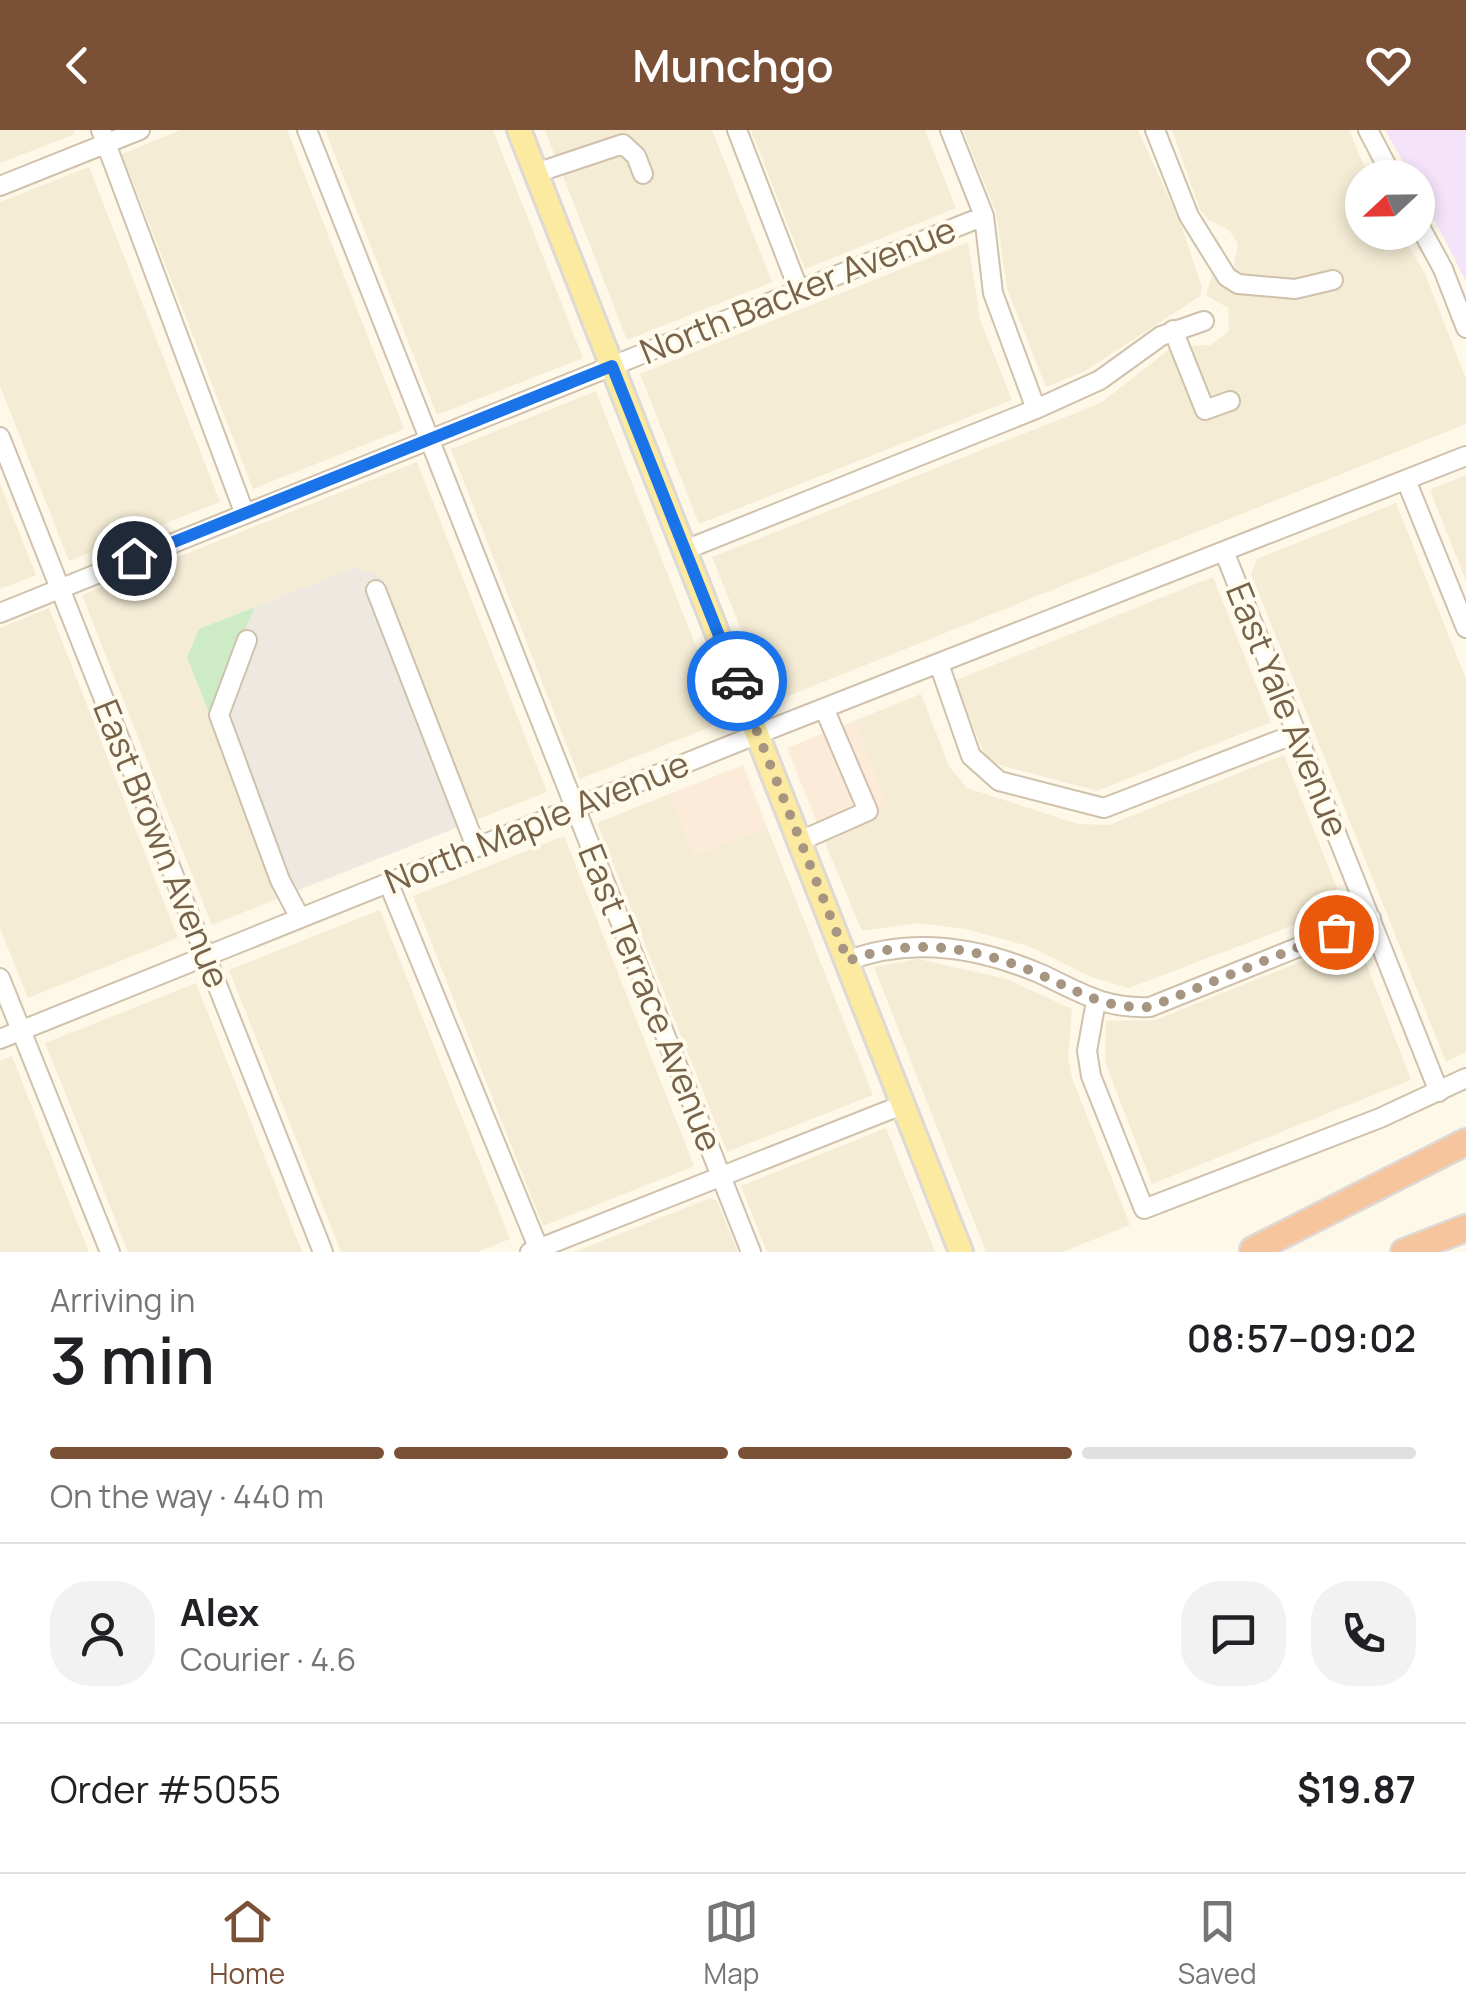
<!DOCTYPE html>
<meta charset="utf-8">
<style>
body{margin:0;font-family:Manrope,sans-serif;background:#f2f2f2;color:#202124;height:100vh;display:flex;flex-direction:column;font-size:38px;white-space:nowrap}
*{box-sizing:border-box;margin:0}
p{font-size:32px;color:#757577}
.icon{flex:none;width:55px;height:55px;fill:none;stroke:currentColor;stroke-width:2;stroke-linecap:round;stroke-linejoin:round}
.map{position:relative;height:1122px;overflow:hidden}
.side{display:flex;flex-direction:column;background:#fff;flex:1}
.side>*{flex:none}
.needle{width:65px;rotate:248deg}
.controls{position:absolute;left:1345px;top:30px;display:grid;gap:20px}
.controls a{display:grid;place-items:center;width:90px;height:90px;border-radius:50%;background:#fff;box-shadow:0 5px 15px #0003;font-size:50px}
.pin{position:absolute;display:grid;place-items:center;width:85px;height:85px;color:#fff;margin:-42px;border:5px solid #fff;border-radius:50%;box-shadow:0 2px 10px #0007}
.courier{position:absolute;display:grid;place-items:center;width:100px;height:100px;margin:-50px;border:8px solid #1a73e8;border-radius:50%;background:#fff;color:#222;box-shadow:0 2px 12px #0007}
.head em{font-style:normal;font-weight:600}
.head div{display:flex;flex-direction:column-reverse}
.head{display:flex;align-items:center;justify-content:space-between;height:170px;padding:0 50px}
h1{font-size:65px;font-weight:600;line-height:75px}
.bar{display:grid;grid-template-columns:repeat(4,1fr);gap:15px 10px;align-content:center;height:120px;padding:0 50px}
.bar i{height:12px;border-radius:8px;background:#e0e0e0}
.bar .active{background:#7a5136}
.bar p{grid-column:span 4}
.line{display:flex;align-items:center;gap:25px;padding:0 50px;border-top:2px solid #e0e0e0}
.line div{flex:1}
.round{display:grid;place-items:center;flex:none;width:105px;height:105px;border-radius:40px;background:#f2f2f2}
header{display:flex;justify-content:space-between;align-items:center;height:130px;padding:0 50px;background:#7a5136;color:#fff;font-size:45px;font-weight:600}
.menu{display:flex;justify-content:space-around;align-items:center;height:140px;border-top:2px solid #e0e0e0;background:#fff;font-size:28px;color:#757577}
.menu a{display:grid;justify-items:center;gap:5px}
.menu .active{color:#7a5136}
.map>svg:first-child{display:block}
.residential{fill:#f4ecd5}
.commercial{fill:#fdebda}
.industrial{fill:#ede9e0}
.education{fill:#f5e3f9}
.green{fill:#cdebc4}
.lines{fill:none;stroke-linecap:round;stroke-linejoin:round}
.minor-casing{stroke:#cfc1ac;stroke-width:22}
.major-casing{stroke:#ded9d4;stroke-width:28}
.highway-casing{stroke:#ded9d4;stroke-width:30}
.minor{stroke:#fff;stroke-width:18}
.major{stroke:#fbea9f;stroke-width:22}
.highway{stroke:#f7c59d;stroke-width:25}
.done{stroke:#a69681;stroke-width:10;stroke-dasharray:0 18}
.route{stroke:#1a73e8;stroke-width:12}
.labels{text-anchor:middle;stroke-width:8;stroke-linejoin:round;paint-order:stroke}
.street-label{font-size:35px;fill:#77624a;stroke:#fffbed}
</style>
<header><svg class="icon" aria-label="back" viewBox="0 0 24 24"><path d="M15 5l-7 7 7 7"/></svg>Munchgo<svg class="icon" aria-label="heart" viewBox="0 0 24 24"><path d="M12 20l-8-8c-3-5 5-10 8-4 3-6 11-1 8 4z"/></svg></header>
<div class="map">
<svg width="1466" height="1122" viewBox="0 0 1466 1122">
<rect width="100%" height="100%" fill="#fdf8e7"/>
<path class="residential" d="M0 0H74L75 4 0 33Z
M181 0H287L404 299 253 359 122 24Z
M325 0H493L583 228 437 285Z
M545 0H712L772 152 627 210Z
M751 0H925L956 78 805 139Z
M963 0H1138L1180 92 1202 157 1200 166 1085 241 1046 257 1007 159 996 82Z
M1172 0H1349L1369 47 1362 48V102L1401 103 1425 144 1466 249V294L778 570 769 568 712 427 1101 273 1172 217 1211 215 1229 201 1228 178 1206 165 1212 146 1234 136 1238 114 1229 100 1209 90 1200 80Z
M89 37 220 372 69 431 0 256V72Z
M968 112 980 189 1012 270 699 394 640 244Z
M596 261 725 591 580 649 451 319Z
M417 332 547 662 471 692 438 609 444 606 382 449 355 437 237 484 199 499 187 527 281 767 212 795 82 465Z
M1466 345V451L1430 360Z
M0 354 36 445 0 459Z
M1396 373 1466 549V922L1446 932 1251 444 1257 429Z
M1213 447 1271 592 1097 661 996 634 985 626 954 551Z
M49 478 178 808 28 868 0 798V498Z
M921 564 949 636 967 658 1078 694 1109 695 1284 625 1344 776 1129 858 1091 847 1028 816 966 799 918 793 862 801 820 701 886 674 854 591Z
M670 664 694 725 767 697 873 965 727 1022 597 693Z
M564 706 694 1036 543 1096 413 766Z
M380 780 510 1109 477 1122H341L229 840Z
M1357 809 1411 950 1152 1054 1105 932 1106 891 1155 890Z
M918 829 1007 849 1072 879 1068 927 1072 948 1130 1095 1062 1122H986L874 837Z
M196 853 247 982 302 1122H128L70 975 45 913Z
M12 926 67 1067 89 1122H0V931Z
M886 998 935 1122H767L741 1056Z
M710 1068 717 1071 738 1122H574Z"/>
<path class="commercial" d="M854 591 887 674 820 701 787 618Z
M743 635 767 697 694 726 670 664Z"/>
<path class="industrial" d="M355 437 383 449 445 607 439 609 471 692 281 767 209 583 255 477Z"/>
<path class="education" d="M1385 0H1466V151L1418 58V48L1412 47Z"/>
<path class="green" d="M255 477 209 583 187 527 199 499Z"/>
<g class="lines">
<g class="minor-casing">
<path id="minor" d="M101 0 244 382
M307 0 751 1122
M737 0 798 158
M950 0 984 86 993 163 1036 279
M1155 0 1189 86 1227 147 1238 154 1295 159 1333 150
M1368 0 1393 48
M536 43 623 14 636 26 643 44
M0 56 140 0
M1418 93 1443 139 1466 198
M1173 200 1205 280 1230 271
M0 307 323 1122
M1406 350 1466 498
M685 420 1036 279 1100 250 1161 206 1204 191
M1224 421 1439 962
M376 460 476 717
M0 483 984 86
M247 510 219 585 280 750 300 788
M939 534 971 626 999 651 1104 678 1295 604
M800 711 868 681 824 578
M388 752 540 1122
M847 831C912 806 978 817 1041 844 1082 863 1104 879 1150 877L1371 788
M0 848 110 1122
M1096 871 1087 921 1091 946 1144 1079 1380 988 1466 948
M0 909 758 604 1466 326
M530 1122 902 975"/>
</g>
<g class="major-casing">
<path id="major" d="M519 0 961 1122"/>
</g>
<g class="highway-casing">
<path id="highway" d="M1253 1120 1466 1012
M1404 1122 1466 1098"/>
</g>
<use href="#minor" class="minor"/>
<use href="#major" class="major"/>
<use href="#highway" class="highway"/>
</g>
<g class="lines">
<path class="done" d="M737 551 848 831C912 806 978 817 1041 845 1082 863 1104 879 1150 877L1336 802"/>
<path class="route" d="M134 428 612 236 737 551"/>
</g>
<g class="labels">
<g class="street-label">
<text transform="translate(798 161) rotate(-22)" y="12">North Backer Avenue</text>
<text transform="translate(1287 580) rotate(68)" y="12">East Yale Avenue</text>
<text transform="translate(537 693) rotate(-22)" y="12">North Maple Avenue</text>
<text transform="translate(161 714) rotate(68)" y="12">East Brown Avenue</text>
<text transform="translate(650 868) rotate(68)" y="12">East Terrace Avenue</text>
</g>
</g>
</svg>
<div class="controls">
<a><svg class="needle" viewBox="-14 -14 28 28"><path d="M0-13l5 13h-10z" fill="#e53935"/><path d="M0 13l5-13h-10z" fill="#757577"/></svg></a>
</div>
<div class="pin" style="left:1336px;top:802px;background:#ea580c"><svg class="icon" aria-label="bag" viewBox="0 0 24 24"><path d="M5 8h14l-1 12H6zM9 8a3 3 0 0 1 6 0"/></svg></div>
<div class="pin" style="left:134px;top:428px;background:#1f2937"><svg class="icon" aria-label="home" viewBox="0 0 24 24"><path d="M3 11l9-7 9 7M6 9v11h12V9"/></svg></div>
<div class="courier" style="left:737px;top:551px"><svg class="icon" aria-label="car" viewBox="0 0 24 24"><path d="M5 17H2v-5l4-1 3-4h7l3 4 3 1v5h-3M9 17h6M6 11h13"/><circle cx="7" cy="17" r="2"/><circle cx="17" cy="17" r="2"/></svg></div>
</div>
<section class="side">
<div class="head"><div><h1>3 min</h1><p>Arriving in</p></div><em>08:57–09:02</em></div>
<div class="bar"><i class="active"></i><i class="active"></i><i class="active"></i><i></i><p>On the way · 440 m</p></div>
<div class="line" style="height:180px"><a class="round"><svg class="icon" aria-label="person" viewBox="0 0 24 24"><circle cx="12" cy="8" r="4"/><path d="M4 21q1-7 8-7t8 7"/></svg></a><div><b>Alex</b><p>Courier · 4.6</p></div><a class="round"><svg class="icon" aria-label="chat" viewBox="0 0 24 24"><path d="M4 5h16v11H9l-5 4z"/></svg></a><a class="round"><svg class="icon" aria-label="phone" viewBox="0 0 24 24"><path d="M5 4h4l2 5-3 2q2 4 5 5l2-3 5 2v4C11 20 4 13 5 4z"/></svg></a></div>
<div class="line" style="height:130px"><div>Order #5055</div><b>$19.87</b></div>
</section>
<nav class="menu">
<a class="active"><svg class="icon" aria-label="home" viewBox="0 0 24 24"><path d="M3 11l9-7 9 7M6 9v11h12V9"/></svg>Home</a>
<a><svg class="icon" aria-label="map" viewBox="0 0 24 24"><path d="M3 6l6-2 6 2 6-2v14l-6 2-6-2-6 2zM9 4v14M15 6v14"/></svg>Map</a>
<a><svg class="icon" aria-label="saved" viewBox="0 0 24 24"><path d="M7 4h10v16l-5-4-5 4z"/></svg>Saved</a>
</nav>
